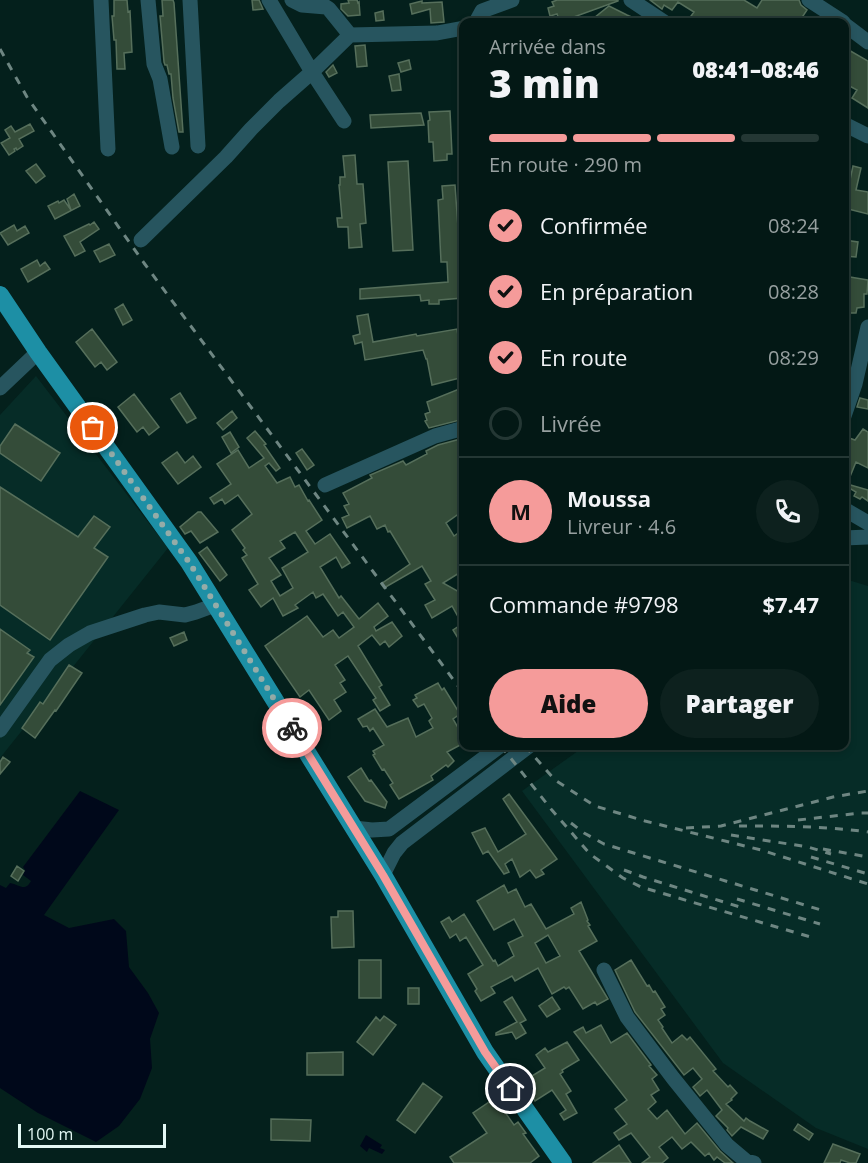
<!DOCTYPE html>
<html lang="fr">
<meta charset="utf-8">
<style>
body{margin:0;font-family:"Open Sans",sans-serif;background:#0d211e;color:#f1f3f6;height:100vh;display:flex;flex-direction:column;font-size:22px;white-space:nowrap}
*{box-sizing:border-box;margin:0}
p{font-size:20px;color:#97a0a0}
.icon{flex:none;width:33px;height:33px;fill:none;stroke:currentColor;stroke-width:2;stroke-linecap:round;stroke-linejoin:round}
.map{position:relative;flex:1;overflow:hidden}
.side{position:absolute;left:459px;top:18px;width:390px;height:732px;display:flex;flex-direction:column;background:#031815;border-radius:12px;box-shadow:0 3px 9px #0003,0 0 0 2px #243734}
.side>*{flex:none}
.scale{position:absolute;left:18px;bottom:15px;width:148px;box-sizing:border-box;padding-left:6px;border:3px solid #e3f7f3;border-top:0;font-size:16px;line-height:21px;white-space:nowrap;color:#e3f7f3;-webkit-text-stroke:4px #04201c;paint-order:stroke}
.pin{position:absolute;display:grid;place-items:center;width:51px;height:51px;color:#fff;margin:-26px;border:3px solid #fff;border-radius:50%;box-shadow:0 2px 6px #0007}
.courier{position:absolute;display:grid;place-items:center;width:60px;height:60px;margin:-30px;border:4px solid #f59b9a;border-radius:50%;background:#fff;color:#222;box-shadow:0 2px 8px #0007}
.overview em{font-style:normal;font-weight:800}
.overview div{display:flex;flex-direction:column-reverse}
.overview{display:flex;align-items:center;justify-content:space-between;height:102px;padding:0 30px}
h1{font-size:39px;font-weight:800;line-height:45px}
.bar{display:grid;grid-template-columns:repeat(4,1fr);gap:9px 6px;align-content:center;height:72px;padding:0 30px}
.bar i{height:8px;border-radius:4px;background:#243734}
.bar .current{background:#f59b9a}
.bar p{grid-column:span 4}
.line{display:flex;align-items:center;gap:15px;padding:0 30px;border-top:2px solid #243734}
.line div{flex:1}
.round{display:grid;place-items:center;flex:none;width:63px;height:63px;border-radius:32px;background:#0d211e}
ol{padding:0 30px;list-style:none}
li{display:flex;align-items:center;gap:18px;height:66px}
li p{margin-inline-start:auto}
li .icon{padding:6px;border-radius:50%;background:#f59b9a;color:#111;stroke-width:4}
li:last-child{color:#97a0a0}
li i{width:33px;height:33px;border:3px solid #243734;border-radius:50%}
.cta{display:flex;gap:12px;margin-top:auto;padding:12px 30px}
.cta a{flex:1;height:69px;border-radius:36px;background:#f59b9a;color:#111;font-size:24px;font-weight:800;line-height:69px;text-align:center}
.cta a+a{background:#0d211e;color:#f1f3f6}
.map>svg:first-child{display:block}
.built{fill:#062c27}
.water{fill:#00081a}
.building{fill:#344c39;stroke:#566f5b;stroke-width:1.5;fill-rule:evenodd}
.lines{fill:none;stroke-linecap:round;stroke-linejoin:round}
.minor{stroke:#27555f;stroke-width:15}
.major{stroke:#1d8fa5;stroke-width:18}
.rail{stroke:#6e8682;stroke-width:3;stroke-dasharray:8 8;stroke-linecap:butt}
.done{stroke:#95aca8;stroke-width:6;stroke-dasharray:0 10.8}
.route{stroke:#f59b9a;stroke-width:8}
</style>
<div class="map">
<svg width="868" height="1163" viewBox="0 0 868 1163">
<rect width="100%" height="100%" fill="#04201c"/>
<path class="built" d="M36 376 168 548 0 758V415Z
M845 579 868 586V1149L816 1128 723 1063 522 791 585 746H844Z"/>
<path class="water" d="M80 791 119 810 44 915 69 928 114 919 126 931 129 967 148 993 159 1013 150 1039 152 1068 140 1099 119 1126 96 1142 38 1113 0 1088V885L6 888 10 883C20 885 25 892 31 881L23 875 25 870 23 867Z
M366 1135 382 1145 380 1148 385 1150 382 1154 369 1148 367 1152 360 1146Z"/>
<path class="building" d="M114 0H127L128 12 130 11 132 52 124 53 125 69H117L116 40H114L112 16H114Z
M162 0H173L174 3 183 132H179L173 98 171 74H169L167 65H165L164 62 160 16H163Z
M252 0H259L263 9 253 10Z
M348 0H357L358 3 359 2 360 15 348 16 341 9V4L349 3Z
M557 0H618V1L560 22 557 14 550 16 548 8 554 6 552 2Z
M650 0H744L757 8 762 0H799L801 5 807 10 799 22H728L723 19 721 22H701L691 16 694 12 678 2 672 10 664 5 662 9Z
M422 1V3L442 2 444 22 431 23 430 9 412 14 410 4Z
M609 6 627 15 643 22H589Z
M383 11 384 20 376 21 375 13Z
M365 45 367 66 357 67 355 46Z
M847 49 868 61V108L852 98 857 90 844 83V53Z
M409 60 411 69 401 72 398 63Z
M333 65 337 73 329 77 326 72Z
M399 74 401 90 392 91 389 76Z
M450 111 452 154H447V160L434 161 433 142H429L428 121 430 120 429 112Z
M421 113 424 125 371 128 370 115Z
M30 124 34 131 19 139 23 146 17 150 16 148 14 149 15 151 9 155 1 143 10 138 5 130 11 126 15 132Z
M355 155 357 184H363L366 223 360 224 362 247 349 248 348 227H338L337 218H342L339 185H340V177H345L343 156Z
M408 161 413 250 393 251 388 162Z
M36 164 45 176 36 183 26 171Z
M853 166 861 168 856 190 868 192V214L844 208Z
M455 185 463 298 439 300V304H429V300L421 301 420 295 360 299V289L448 282 447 262H441L438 200 443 199 442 186Z
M74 194 80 206 55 219 48 206 58 201 59 203 64 200 71 210 67 199Z
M94 222 99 229 80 242 85 251 75 256 64 236 89 224 90 225Z
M14 225 17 231 25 226 29 233 8 245 0 233Z
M844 240 858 242 856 257 844 256Z
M109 244 115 255 100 262 94 251Z
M37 260 40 266 45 262 50 269 28 282 21 269Z
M844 276 868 280 867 294H864V307L857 308 856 313H845Z
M123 304 132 320 123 325 115 309Z
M368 314 373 342 416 334 417 336 457 329 460 349 462 348 464 355V377L432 385 427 359H426L423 350 365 360 362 342 355 344 353 336 360 334 357 316Z
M92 329 117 362 107 370 101 362 95 367 76 342Z
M464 387V419L429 428 425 421 427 420 425 414 430 412 427 402Z
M180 393 196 418 187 423 171 399Z
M134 394 159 427 149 435 143 427 137 432 118 407Z
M860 398 868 400V409L857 407Z
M232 411 237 418 223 430 217 423Z
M15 424 60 453 41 481 0 453V446Z
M863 429 868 432V468L856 462 847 484 868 490V501L862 497 860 499 854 496 856 492 846 486 844 490V449L849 438 855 440Z
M255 431 266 444 264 445 280 468 276 471 269 463 265 466 277 483 290 477 295 487 299 485 308 501 309 500 322 520 306 531 315 544 330 534 350 563 342 568 336 557 320 567 339 598 341 596 359 619 378 603 388 616 374 627 376 631 392 622 402 636 389 647 385 641 380 645 372 635 358 646 382 685 379 687 390 705 380 711 373 700 376 698 348 656 335 665 345 680 340 683 346 692 334 700 341 711 329 720 309 690 300 697 265 646 307 616 323 637 333 630 339 638 354 627 343 612 338 616 323 594 316 598 313 592 295 605 298 608 283 616 273 598 261 607 249 590 258 584 242 558 247 555 243 550 245 548 232 530 252 514 238 495 225 504 222 499 214 504 210 498 231 484 217 464 238 450 249 468 264 458 247 438ZM295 532 308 552 282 568 293 588 280 596 271 581 281 575 269 558 285 548 280 541Z
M230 432 239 447 231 453 222 437Z
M464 438V475L458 479 464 490V494L458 496 464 503V510L446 523 454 536 464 529V570L443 583 459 592 464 590V648L453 630 462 624 452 606 432 618 425 605 435 600 425 584 431 581 422 566 384 588 381 584 410 564 390 531 388 532 385 525 377 529 370 516 347 528 342 518 349 515 344 506 349 504 343 493 372 478 370 475 403 461 406 465 427 454 426 451 438 445Z
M302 449 314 465 307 470 296 453Z
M177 452 185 463 193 456 201 467 178 484 162 463Z
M0 487 78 537 94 516 110 527 94 548 108 557 50 640 0 605Z
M198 512H201L218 532 200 543 191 531 185 534 180 527Z
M207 547 227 575 220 581 199 553Z
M0 629 30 650 27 653 34 657 0 705Z
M184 632 187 640 174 646 170 638Z
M69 665 82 673 56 711 55 710 35 738 22 728 40 702 43 704Z
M438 683 442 690 444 688 460 714 453 719 464 738V743L447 752 454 761 448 767 446 765 431 776 433 780 399 799 390 785 393 783 384 769 382 770 373 755 375 754 373 751 384 745 373 728 370 731 367 726 363 727 358 719 375 709 387 727 408 718 416 737 433 728 429 721 432 718 424 704 418 707 413 700 417 698 415 695Z
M3 757 10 762 0 774V762Z
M361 768 369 781 371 780 387 802 385 808 365 801 348 777Z
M509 794 557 859 541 870 544 874 536 878 530 870 520 877 512 859 505 864 509 872 504 874 488 851 483 854 472 833 485 828 498 852 526 834 503 799Z
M17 866 24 871 18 881 11 876Z
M504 885 508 893 516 889 525 907 531 904 546 929 574 914 571 908 581 902 588 920 587 921 590 925 588 926 597 941 579 951 608 999 597 1005 595 1002 583 1009 569 987 566 989 564 987 552 994 538 968 515 981 512 976 491 987 495 993 481 1001 475 991 477 989 468 974 483 965 466 937 460 941 456 934 450 938 441 922 449 917 452 922 464 914 493 961 495 960 498 966 514 956 508 943 523 936 514 919 494 930 477 901ZM548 935 560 956 546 963 535 943Z
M338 911H353L354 947 332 948 331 917H338Z
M359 960H381V998H359Z
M631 960 647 986 649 985 653 992 655 991 665 1007 661 1009 665 1015 658 1020 663 1027 662 1028 672 1043 682 1035 687 1040 690 1037 716 1069 713 1071 728 1087 730 1085 737 1093 731 1099 732 1100 726 1104 744 1121 746 1118 750 1121 768 1131 763 1139 741 1127 732 1136 727 1130 728 1128 716 1116 722 1110 707 1090 700 1096 693 1087 702 1079 693 1068 684 1075 635 1012 615 970Z
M408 988H419V1004H408Z
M512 997 526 1020 520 1023 526 1033 516 1039 512 1032 496 1035V1033L517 1022 504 1002Z
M552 997 560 1009 547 1017 539 1006Z
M384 1016 396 1025 373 1055 357 1042 376 1017 380 1021Z
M601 1025 611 1043 627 1033 651 1065 649 1066 657 1075 652 1079 659 1090 651 1095 656 1102 648 1109 657 1119 667 1110 685 1134 697 1123 720 1151 733 1163H725L717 1157 714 1160 709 1153 705 1156 691 1142 682 1149 672 1137 659 1147 668 1158 662 1163H642L650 1157 631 1133 619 1140 614 1133 627 1124 615 1109 627 1100 574 1032 583 1027 586 1033Z
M567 1042 579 1060 562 1070 563 1072 560 1074 571 1091 566 1094 577 1113 564 1120 560 1114 566 1110 552 1090 535 1101 526 1084 529 1082 527 1079 545 1068 536 1055 545 1048 548 1052Z
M343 1052V1075H307V1053Z
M423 1083 442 1097 415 1133 397 1120Z
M495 1098 514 1125 518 1122 526 1133 523 1134 539 1156 530 1163H454L450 1157 487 1133 473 1113Z
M271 1119 311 1120 310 1141 271 1140Z
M798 1124 813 1134 809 1140 794 1130Z
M833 1144 860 1154 856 1163H850L841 1160 840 1163H824Z
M619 1145 631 1163H593Z"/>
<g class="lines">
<path class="minor" d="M101 0 108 149
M148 0 154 64 160 79 172 147
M190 0 198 146
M269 0 312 72 344 121
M292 0 302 5 326 7 329 9 350 35
M631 0 664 22
M809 0 843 22
M476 22 482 11 512 0
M844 24 868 42
M844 124 868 136
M141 240 226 157 251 129 279 101 312 72 350 35 437 33 464 28
M0 388 38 352
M844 416 855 384 868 327
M325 485 435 436 464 428
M844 509 868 523
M844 538 868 537
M0 730 50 660 69 645 90 633 145 615 159 612 185 615 196 612 215 605
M354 828 372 830 389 829 500 746
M383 875 394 853 402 843 529 746
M604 970 627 1017 673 1078 727 1145 746 1161 754 1163"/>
<path class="major" d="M0 295 38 352 189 562 383 875 485 1052 563 1163"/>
<path class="rail" d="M0 49 27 97 144 263 464 694
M501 746 551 809 590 854 623 878 641 887 814 938
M525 746 555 780 595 806 645 821 761 850 868 884
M798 820 861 813H868
M571 823 584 833 604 844 821 910
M739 826C782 826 825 826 868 832
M686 828 721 826 833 797 868 791
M731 835 808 847 831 854
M823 849 868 857
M811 857 868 874
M624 870 643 877 743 908
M737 899 820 924"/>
</g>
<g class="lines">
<path class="done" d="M93 428 189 562 292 728"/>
<path class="route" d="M292 728 383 875 485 1052 511 1089"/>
</g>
</svg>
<div class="scale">100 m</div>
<div class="pin" style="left:93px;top:428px;background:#ea580c"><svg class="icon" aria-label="bag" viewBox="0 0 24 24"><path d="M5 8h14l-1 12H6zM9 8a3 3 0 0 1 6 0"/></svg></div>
<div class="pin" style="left:511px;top:1089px;background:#1f2937"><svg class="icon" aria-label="home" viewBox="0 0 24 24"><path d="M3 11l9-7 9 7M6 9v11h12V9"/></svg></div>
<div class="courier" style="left:292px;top:728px"><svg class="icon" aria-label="bike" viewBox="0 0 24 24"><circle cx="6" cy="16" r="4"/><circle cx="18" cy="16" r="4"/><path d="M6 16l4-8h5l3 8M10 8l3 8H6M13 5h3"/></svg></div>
<section class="side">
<div class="overview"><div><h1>3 min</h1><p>Arrivée dans</p></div><em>08:41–08:46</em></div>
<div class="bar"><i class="current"></i><i class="current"></i><i class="current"></i><i></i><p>En route · 290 m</p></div>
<ol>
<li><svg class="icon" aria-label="check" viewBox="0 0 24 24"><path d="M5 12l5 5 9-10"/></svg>Confirmée<p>08:24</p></li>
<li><svg class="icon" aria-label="check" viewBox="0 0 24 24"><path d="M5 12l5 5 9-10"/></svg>En préparation<p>08:28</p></li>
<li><svg class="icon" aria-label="check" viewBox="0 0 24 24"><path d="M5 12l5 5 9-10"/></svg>En route<p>08:29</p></li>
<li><i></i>Livrée</li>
</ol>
<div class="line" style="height:108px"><b class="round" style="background:#f59b9a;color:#111">M</b><div><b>Moussa</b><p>Livreur · 4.6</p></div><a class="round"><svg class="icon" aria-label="phone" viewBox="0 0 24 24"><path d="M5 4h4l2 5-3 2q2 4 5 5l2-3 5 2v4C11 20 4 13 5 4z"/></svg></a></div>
<div class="line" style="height:78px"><div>Commande #9798</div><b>$7.47</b></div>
<div class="cta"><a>Aide</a><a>Partager</a></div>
</section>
</div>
